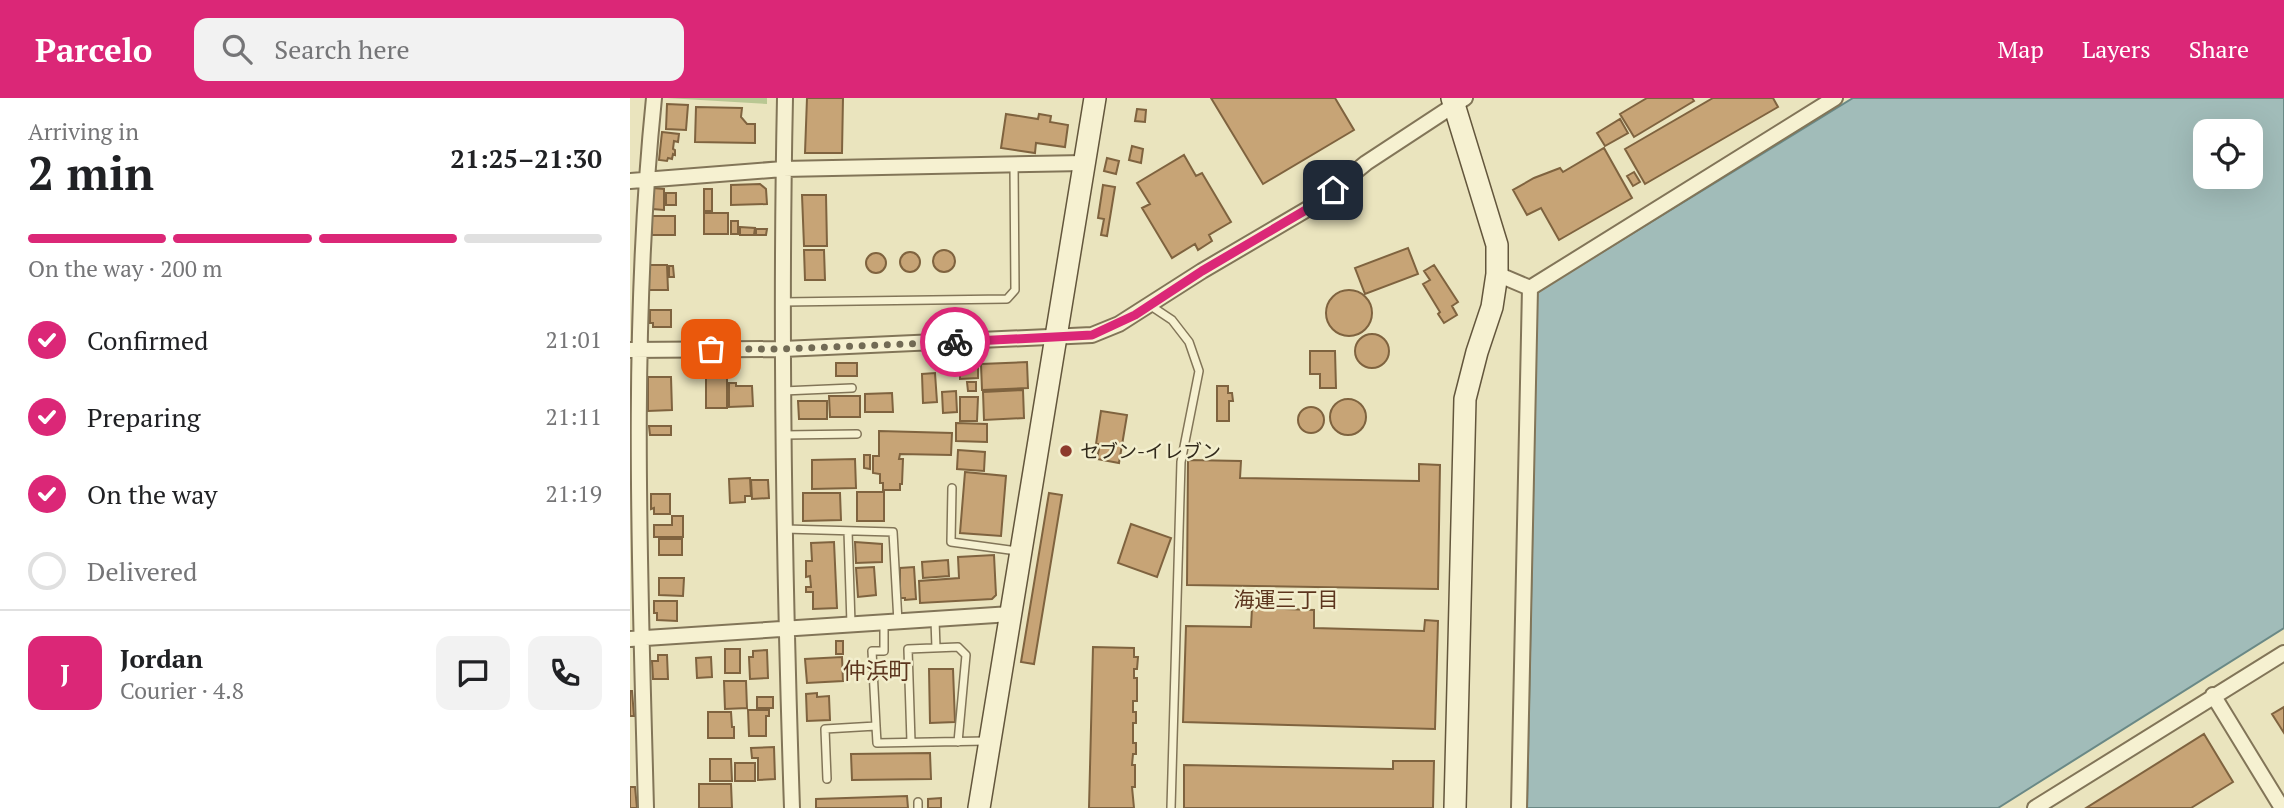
<!DOCTYPE html>
<meta charset="utf-8">
<style>
body{margin:0;font-family:"PT Serif","Noto Sans JP",serif;background:#f2f2f2;color:#202124;height:100vh;display:flex;flex-direction:column;font-size:26px;white-space:nowrap}
*{box-sizing:border-box;margin:0}
p{font-size:23px;color:#757577}
.icon{flex:none;width:38px;height:38px;fill:none;stroke:currentColor;stroke-width:2;stroke-linecap:round;stroke-linejoin:round}
.map{position:relative;flex:1;overflow:hidden}
.drawer{display:flex;flex-direction:column;background:#fff;width:630px}
.drawer>*{flex:none}
.tools{position:absolute;left:1563px;top:21px;display:grid;gap:14px}
.tools a{display:grid;place-items:center;width:70px;height:70px;border-radius:14px;background:#fff;box-shadow:0 7px 28px #0002;font-size:35px}
.pin{position:absolute;display:grid;place-items:center;width:60px;height:60px;color:#fff;margin:-30px;border-radius:14px;box-shadow:0 4px 10px #0006}
.courier{position:absolute;display:grid;place-items:center;width:70px;height:70px;margin:-35px;border:5px solid #db2777;border-radius:50%;background:#fff;color:#222;box-shadow:0 2px 9px #0007}
.headline em{font-style:normal;font-weight:800}
.headline div{display:flex;flex-direction:column-reverse}
.headline{display:flex;align-items:center;justify-content:space-between;height:119px;padding:0 28px}
h1{font-size:46px;font-weight:800;line-height:52px}
.bar{display:grid;grid-template-columns:repeat(4,1fr);gap:10px 7px;align-content:center;height:84px;padding:0 28px}
.bar i{height:9px;border-radius:5px;background:#e0e0e0}
.bar .selected{background:#db2777}
.bar p{grid-column:span 4}
.line{display:flex;align-items:center;gap:18px;padding:0 28px;border-top:2px solid #e0e0e0}
.line div{flex:1}
.round{display:grid;place-items:center;flex:none;width:74px;height:74px;border-radius:14px;background:#f2f2f2}
ol{padding:0 28px;list-style:none}
li{display:flex;align-items:center;gap:21px;height:77px}
li p{margin-inline-start:auto}
li .icon{padding:7px;border-radius:50%;background:#db2777;color:#fff;stroke-width:4}
li:last-child{color:#757577}
li i{width:38px;height:38px;border:4px solid #e0e0e0;border-radius:50%}
header{display:flex;align-items:center;gap:42px;box-sizing:border-box;height:98px;padding:0 35px;background:#db2777;color:#fff}
header strong{font-size:33px}
nav{display:flex;gap:38px;margin-inline-start:auto;font-size:24px}
.search{width:490px;height:63px;background:#f2f2f2;display:flex;align-items:center;gap:18px;box-sizing:border-box;padding:0 24px;border-radius:14px;color:#757577;font-size:26px}
main{display:flex;flex:1;min-height:0}
.map>svg:first-child{display:block}
.green{fill:#b9c793}
.water{fill:#a1bcb9;stroke:#6a8986;stroke-width:2;fill-rule:evenodd}
.building{fill:#c7a476;stroke:#7f633f;stroke-width:2}
.lines{fill:none;stroke-linecap:round;stroke-linejoin:round}
.lane-casing{stroke:#827558;stroke-width:10}
.street-casing{stroke:#827558;stroke-width:18}
.secondary-casing{stroke:#63563c;stroke-width:24}
.lane{stroke:#f6f1d1;stroke-width:7}
.street{stroke:#f6f1d1;stroke-width:14}
.secondary{stroke:#f6f1d1;stroke-width:21}
.done{stroke:#726b55;stroke-width:7;stroke-dasharray:0 12.6}
.route{stroke:#db2777;stroke-width:9}
.poi-dot{fill:#8d3a2c;stroke:#f2eecd;stroke-width:2.5}
.labels{text-anchor:middle;stroke-width:5;stroke-linejoin:round;paint-order:stroke}
.poi-label{font-size:19px;fill:#322a1c;stroke:#f2eecd;text-anchor:start}
.neighbourhood-label{font-size:21px;fill:#5c351e;stroke:#f2eecd}
.quarter-label{font-size:23px;fill:#5c351e;stroke:#f2eecd}
</style>
<header>
<strong>Parcelo</strong>
<div class="search"><svg class="icon" aria-label="search" viewBox="0 0 24 24"><circle cx="10" cy="10" r="6"/><path d="M15 15l6 6"/></svg>Search here</div>
<nav><a>Map</a><a>Layers</a><a>Share</a></nav>
</header>
<main>
<section class="drawer">
<div class="headline"><div><h1>2 min</h1><p>Arriving in</p></div><em>21:25–21:30</em></div>
<div class="bar"><i class="selected"></i><i class="selected"></i><i class="selected"></i><i></i><p>On the way · 200 m</p></div>
<ol>
<li><svg class="icon" aria-label="check" viewBox="0 0 24 24"><path d="M5 12l5 5 9-10"/></svg>Confirmed<p>21:01</p></li>
<li><svg class="icon" aria-label="check" viewBox="0 0 24 24"><path d="M5 12l5 5 9-10"/></svg>Preparing<p>21:11</p></li>
<li><svg class="icon" aria-label="check" viewBox="0 0 24 24"><path d="M5 12l5 5 9-10"/></svg>On the way<p>21:19</p></li>
<li><i></i>Delivered</li>
</ol>
<div class="line" style="height:126px"><b class="round" style="background:#db2777;color:#fff">J</b><div><b>Jordan</b><p>Courier · 4.8</p></div><a class="round"><svg class="icon" aria-label="chat" viewBox="0 0 24 24"><path d="M4 5h16v11H9l-5 4z"/></svg></a><a class="round"><svg class="icon" aria-label="phone" viewBox="0 0 24 24"><path d="M5 4h4l2 5-3 2q2 4 5 5l2-3 5 2v4C11 20 4 13 5 4z"/></svg></a></div>
</section>
<div class="map">
<svg width="1654" height="710" viewBox="0 0 1654 710">
<rect width="100%" height="100%" fill="#eae4be"/>
<path class="green" d="M37 0H137V6Z"/>
<path class="water" d="M1223 0H1654V530L1368 710H897L907 194ZM1575 33H1620V79H1575Z"/>
<path class="building" d="M177 0H213L212 55H175Z
M581 0H705L724 32 633 86Z
M1017 0H1062L1064 3 1004 39 990 16Z
M1083 0H1143L1148 9 1015 86 995 51Z
M37 6 58 7 56 32 36 31Z
M66 9 112 10 111 19 117 26H125V45L65 44Z
M507 11 516 12 515 24 505 23Z
M376 16 408 21 409 16 421 18 420 24 438 27 435 49 406 45 405 55 371 50Z
M990 21 998 35 975 48 967 35Z
M32 34 49 36 48 44 44 43 43 51 45 52V57L43 56 42 61 38 60 37 63 29 62Z
M502 48 513 51 511 65 499 62Z
M974 50 1002 100 929 142 911 110 897 117 883 92 904 80 930 70 933 74Z
M554 57 566 78 572 75 601 124 579 137 582 143 568 152 565 146 542 160 512 110 520 106 507 85Z
M477 60 489 63 486 76 474 73Z
M1004 74 1010 84 1003 88 997 78Z
M130 86 136 91 137 106 101 107V87Z
M473 87 485 89 477 138 471 137 474 121 468 120Z
M23 90 34 91V112L22 111Z
M74 91H82V113H74Z
M36 95H46V107H36Z
M172 97H196L197 148H174Z
M74 115H98V136H74Z
M22 118H45V137H22Z
M101 123H108V136H101Z
M110 129 125 130 124 137H110Z
M126 131H137L136 137H126Z
M778 150 788 176 735 196 725 170Z
M174 152H194L195 182H175Z
M303 163a11 11 0 1 1 22 0a11 11 0 1 1-22 0Z
M270 164a10 10 0 1 1 20 0a10 10 0 1 1-20 0Z
M236 165a10 10 0 1 1 20 0a10 10 0 1 1-20 0Z
M18 167H37L38 192H19Z
M804 167 828 204 822 208 827 217 814 225 808 216 810 214 793 186 800 182 794 173Z
M39 168H43L44 179H39Z
M696 215a23 23 0 1 1 46 0a23 23 0 1 1-46 0Z
M20 212H41V229H23V225H20Z
M725 253a17 17 0 1 1 34 0a17 17 0 1 1-34 0Z
M680 253H705L706 290H690V276H680Z
M330 262H348V280L330 281Z
M397 264 398 290 352 292 351 266Z
M206 265H227V278H206Z
M76 269H97V310H76Z
M305 275 307 304 293 305 292 276Z
M18 279H41L42 312 18 313Z
M337 284H346V293H338Z
M99 285H106V288H122L123 308 99 309Z
M587 288H598V295H602L603 303H599V323H587Z
M393 292 394 320 354 322 353 294Z
M326 293 327 314 313 315 312 294Z
M262 295 263 314H235V296Z
M199 298H230V319H200Z
M330 299H348L347 323H330Z
M700 319a18 18 0 1 1 36 0a18 18 0 1 1-36 0Z
M168 303H197V321H169Z
M668 322a13 13 0 1 1 26 0a13 13 0 1 1-26 0Z
M471 313 497 317 489 365 467 361 470 346H466Z
M326 325 357 326V344L326 343Z
M19 328H41V337H20Z
M249 333 322 335 321 357 270 356 269 361H273L272 386H270V392H253V385H250V376L243 375V358H249Z
M328 352 355 354 354 373 327 371Z
M234 357H240V371L234 370Z
M225 361 226 390 182 391V362Z
M558 362 611 363 610 380 789 383V366L810 367 808 491 557 487Z
M335 374 376 378 371 438 330 435Z
M120 380 121 398H115V404L100 405 99 381Z
M121 382H138L139 400 122 401Z
M227 394H254V423H227Z
M173 395H210L211 422 173 423Z
M419 395 432 397 404 566 391 564Z
M21 396H40V416H24V410L21 411Z
M42 418H53V439H24V427H42Z
M501 426 541 440 527 479 488 465Z
M29 441H52V457H29Z
M204 444 207 510 183 511V494H176V489H181L180 478 176 479V463H182L181 445Z
M225 444 252 446V464L226 465Z
M364 457 366 497 362 501 290 505 289 483 329 480 328 459Z
M318 462 319 478 293 480 292 464Z
M244 469 246 497 228 499 226 470Z
M284 469 286 501 275 502V500H270V470Z
M29 480H54L53 498 29 497Z
M24 503H47V523L27 522V515H24Z
M622 510 684 512V530L794 533 795 522 808 523 805 631 553 624 556 528 621 529Z
M206 543H213V556H206Z
M463 549 504 550V559H508L507 571H504V580H507V603H503V614H506V625H503V645H506V656H503L502 667H505V689H502L504 710H459Z
M95 551H110V575H95Z
M137 552 138 580 120 581 119 559H123V553Z
M28 557H37L38 581H23L22 563H28Z
M81 559 82 579 67 580 66 560Z
M212 559 213 583 177 585 175 561Z
M299 571H323L325 624 300 625Z
M94 583H116L117 610 95 611Z
M0 593H2L4 618H0Z
M187 595V599L199 598 200 622 177 623 176 596Z
M127 599H143V610H127Z
M1654 609V635L1642 616Z
M118 612H139V618H136V638H119Z
M78 614H101L102 629H104V640H78Z
M1574 636 1603 684 1561 710H1456Z
M144 649 145 681 128 682V660H122L121 650Z
M300 655 301 681 222 682 221 656Z
M80 661H101L102 683H80Z
M763 663H804L803 710H554V667L763 671Z
M105 665H125V683H105Z
M69 686H101L102 710H69Z
M0 689H5L7 710H0Z
M277 698 278 710H186V701Z
M311 700V710H298V701Z"/>
<g class="lines">
<g class="lane-casing">
<path id="lane" d="M153 204 377 201 385 192 384 67
M521 208 542 222 559 244 569 273 551 364 541 710
M153 293 222 290
M154 337 227 336
M322 390 321 444 387 453
M155 431 263 434 268 524
M218 433 221 526
M305 522 306 550
M246 628 242 553H254V525
M281 644 278 551 328 549 336 557 328 644
M197 681 195 631 246 628 247 645 356 643
M288 704V710"/>
</g>
<g class="street-casing">
<path id="street" d="M155 0C150 237 154 473 162 710
M0 83 153 71 454 65
M867 176 900 190
M0 252 153 251 462 237 489 226 572 173 686 106 736 65 835 0
M0 541 381 516
M1583 597 1652 710
M16 710C10 475 0 234 24 0
M889 710 900 190 1205 0
M1405 710 1654 555"/>
</g>
<g class="secondary-casing">
<path id="secondary" d="M822 0 867 147V176L862 209 847 254 835 301 825 710
M349 710 465 0"/>
</g>
<use href="#lane" class="lane"/>
<use href="#street" class="street"/>
<use href="#secondary" class="secondary"/>
</g>
<g class="lines">
<path class="done" d="M81 251H153L325 244"/>
<path class="route" d="M325 244 462 237 505 217 572 173 686 106 703 92"/>
</g>
<circle class="poi-dot" cx="436" cy="353" r="7"/>
<g class="labels">
<g class="poi-label">
<text x="450" y="360">セブン-イレブン</text>
</g>
<g class="neighbourhood-label">
<text x="656" y="509">海運三丁目</text>
</g>
<g class="quarter-label">
<text x="247" y="581">仲浜町</text>
</g>
</g>
</svg>
<div class="tools">
<a><svg class="icon" aria-label="locate" viewBox="0 0 24 24"><circle cx="12" cy="12" r="6"/><path d="M12 2v4M12 18v4M2 12h4M18 12h4"/></svg></a>
</div>
<div class="pin" style="left:81px;top:251px;background:#ea580c"><svg class="icon" aria-label="bag" viewBox="0 0 24 24"><path d="M5 8h14l-1 12H6zM9 8a3 3 0 0 1 6 0"/></svg></div>
<div class="pin" style="left:703px;top:92px;background:#1f2937"><svg class="icon" aria-label="home" viewBox="0 0 24 24"><path d="M3 11l9-7 9 7M6 9v11h12V9"/></svg></div>
<div class="courier" style="left:325px;top:244px"><svg class="icon" aria-label="bike" viewBox="0 0 24 24"><circle cx="6" cy="16" r="4"/><circle cx="18" cy="16" r="4"/><path d="M6 16l4-8h5l3 8M10 8l3 8H6M13 5h3"/></svg></div>
</div>
</main>
